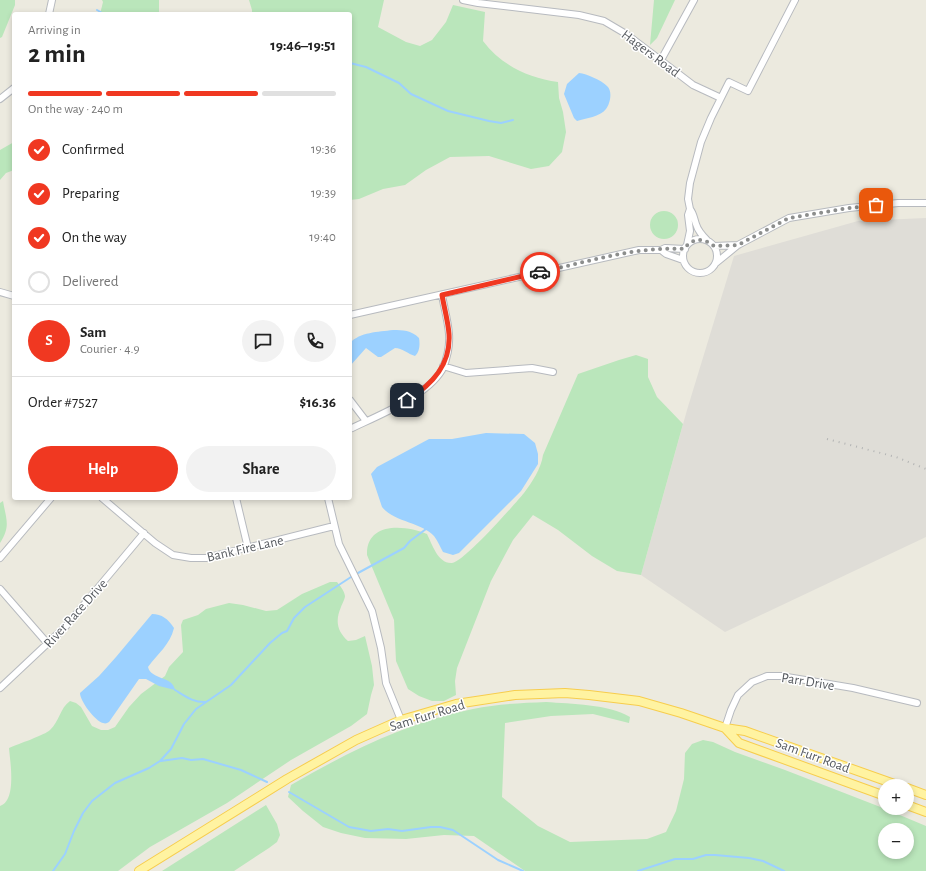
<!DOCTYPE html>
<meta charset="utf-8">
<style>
body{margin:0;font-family:"Alegreya Sans",sans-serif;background:#f2f2f2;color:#222;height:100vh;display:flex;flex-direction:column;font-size:15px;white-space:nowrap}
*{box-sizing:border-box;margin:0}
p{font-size:13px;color:#767676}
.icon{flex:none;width:22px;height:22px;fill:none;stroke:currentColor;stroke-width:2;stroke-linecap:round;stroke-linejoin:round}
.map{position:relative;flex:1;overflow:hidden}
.sheet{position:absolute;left:12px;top:12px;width:340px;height:488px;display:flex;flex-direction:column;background:#fff;border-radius:4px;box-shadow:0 2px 6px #0003}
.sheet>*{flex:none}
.tools{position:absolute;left:878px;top:779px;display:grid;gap:8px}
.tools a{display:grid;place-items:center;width:36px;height:36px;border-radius:50%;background:#fff;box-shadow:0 2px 6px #0003;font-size:20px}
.pin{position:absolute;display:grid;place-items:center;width:34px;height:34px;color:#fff;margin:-17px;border-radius:8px;box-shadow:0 2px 6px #0006}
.courier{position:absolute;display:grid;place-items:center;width:40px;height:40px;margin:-20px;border:3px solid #f03821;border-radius:50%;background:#fff;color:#222;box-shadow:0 1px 5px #0007}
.summary em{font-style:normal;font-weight:700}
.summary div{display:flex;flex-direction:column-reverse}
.summary{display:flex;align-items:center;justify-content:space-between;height:68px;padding:0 16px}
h1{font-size:26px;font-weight:700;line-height:30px}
.bar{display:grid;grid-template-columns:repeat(4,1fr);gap:6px 4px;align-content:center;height:48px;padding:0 16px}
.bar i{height:5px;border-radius:3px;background:#e0e0e0}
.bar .current{background:#f03821}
.bar p{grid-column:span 4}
.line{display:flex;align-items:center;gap:10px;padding:0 16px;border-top:1px solid #e0e0e0}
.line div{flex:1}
.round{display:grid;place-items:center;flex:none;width:42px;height:42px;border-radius:21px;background:#f2f2f2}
ol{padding:0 16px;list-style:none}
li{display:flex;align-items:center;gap:12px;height:44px}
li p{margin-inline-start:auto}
li .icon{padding:4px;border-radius:50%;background:#f03821;color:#fff;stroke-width:4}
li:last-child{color:#767676}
li i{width:22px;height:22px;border:2px solid #e0e0e0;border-radius:50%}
.action{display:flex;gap:8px;margin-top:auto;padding:8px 16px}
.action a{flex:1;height:46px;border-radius:24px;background:#f03821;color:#fff;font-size:16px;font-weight:700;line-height:46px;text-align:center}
.action a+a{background:#f2f2f2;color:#222}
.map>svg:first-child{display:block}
.industrial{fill:#dfddd7}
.green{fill:#bae6bb;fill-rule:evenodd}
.water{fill:#9cd1ff}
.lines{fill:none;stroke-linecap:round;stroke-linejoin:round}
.stream{stroke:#9cd1ff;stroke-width:2}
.minor-casing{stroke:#b7babf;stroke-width:8}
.major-casing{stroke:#f7cd4d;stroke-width:10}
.minor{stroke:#fff;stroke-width:6}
.major{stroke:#fff3a1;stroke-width:8}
.rail{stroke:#b3b4b4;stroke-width:2;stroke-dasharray:1 5;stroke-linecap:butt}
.done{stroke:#8c8e8d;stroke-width:4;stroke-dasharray:0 7.2}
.route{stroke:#f03821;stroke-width:5}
.labels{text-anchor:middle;stroke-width:3;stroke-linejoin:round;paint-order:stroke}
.street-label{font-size:14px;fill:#585c61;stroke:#fff}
</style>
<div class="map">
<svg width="926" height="871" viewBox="0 0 926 871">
<rect width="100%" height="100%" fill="#eceadf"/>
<path class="industrial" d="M926 218V537L725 632 641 575 687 410 734 256 858 221Z"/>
<path class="green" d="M0 0H15V5L2 37 0 38Z
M102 0H159V14H100L103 2Z
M249 0H384L378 27 406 42 420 46 432 40 446 22 453 5 485 12 483 41C501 65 528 78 558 82L559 98 563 112 566 132 562 152 549 166 531 169 489 156 450 157 426 170 405 185 383 189 359 199 350 200V14H252V10Z
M654 0H675L657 38 650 45Z
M14 142V170L6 173 0 180V150Z
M650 225a14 14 0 1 1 28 0a14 14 0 1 1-28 0Z
M636 355 648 359V377L657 397 683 424 641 575 617 571 592 556 558 530 533 515 513 540 491 581 457 668 455 681 456 695 444 701H432L419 696 408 689 396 661 394 620 367 555C366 521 406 525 427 534 432 544 438 564 452 563 464 562 514 505 524 493 532 482 541 469 543 455L578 374 619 360Z
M3 501C6 519 11 526 0 543V503Z
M330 582H337C340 586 344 590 345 596 345 599 342 604 341 607 335 621 337 631 348 641L356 640 365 636 372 666 374 685 371 695 367 714 351 726 291 760 227 803 150 847 118 871H0V806C17 801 10 761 9 748 18 744 45 735 50 730 59 722 60 708 70 701L76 703 81 707 92 726 101 730H108L115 727 129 707 141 694 165 676 169 667 183 652 181 625 183 620 198 615 206 609 229 603 243 605 266 611 277 610 302 594Z
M546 702C571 704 609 704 630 717L629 723 593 714 551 716 505 723 502 797 538 826 570 842 647 839 666 832 676 811 684 779 685 753 692 744 703 740 713 742 735 752 785 770 883 808 926 826V871H525L474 836 444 835 406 839 365 838 341 833 323 827 303 811 288 797 291 785C348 752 408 722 473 709 497 704 522 703 546 702ZM885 830H907V852H885Z
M266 805 277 824 280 835 277 842 269 848 234 871H162Z"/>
<path class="water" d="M579 73C587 74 601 80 607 86 613 91 610 104 606 109 600 117 586 118 577 121L574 118 564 94 567 84Z
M393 330C403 330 411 330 419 338 420 343 420 352 415 356 408 354 402 348 395 348L381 357H378L366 348 350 366V343C360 332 378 332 393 330Z
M486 433 524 434 535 443 538 454V464L521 491 459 553 453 555 443 552C440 547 438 541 434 536 423 523 394 522 382 507L371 474 377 467 429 439H452Z
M152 614C162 614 168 619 174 628 170 645 158 653 148 667 151 680 173 676 175 690L159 686 146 679H139L109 722C107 723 106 724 103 723 95 721 80 701 80 693L99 676 116 657Z"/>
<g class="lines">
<path class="stream" d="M97 10 104 14
M350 63 366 67 399 83 411 94 448 111 489 121 501 123 513 120
M358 573 404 548 410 541 426 529
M175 690C185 696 194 703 206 702
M161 761 182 758 191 760 203 759 241 770 267 782
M289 792 349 827 371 831 388 829 402 831 431 827H440L453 830 498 860 523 871
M53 871 65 854 74 831 83 813 92 801 115 783 149 768 160 761 171 749 184 724 196 709 231 685 270 643 282 633 287 631 294 618 305 607 351 577
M638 871 675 859H693L706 855H715L749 858 763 861 784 871"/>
<g class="minor-casing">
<path id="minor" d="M463 0 478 3 579 15 604 21 626 34 693 85 721 98 711 118 701 142 690 183 688 199 690 209 688 215 690 231 687 245
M49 14 52 0
M661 60 694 0
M721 98 729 82 748 91 795 0
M0 99 14 88
M690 209C694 214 694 219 696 224 698 231 702 235 707 240
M683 256a17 17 0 1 1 34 0a17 17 0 1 1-34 0Z
M714 246 738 245
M661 250 666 254 683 260
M716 263 738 245 789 218 849 208 898 203H926
M0 292 14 296
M350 315 639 250H661L665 248 685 249
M443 366 466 373 532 368 553 372
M350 400 366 421
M350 429C377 416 426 397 442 370 447 360 450 345 449 334 448 321 444 307 442 295
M102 498 155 543 173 555 191 558H206L334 526
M236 498 248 548
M328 498 339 544 372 611 381 648 386 683 401 720
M0 558 51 498
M0 589 48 644
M0 688 66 626 144 533
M725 728 731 710 738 695 752 682 767 676H781L853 688 917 703"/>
</g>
<g class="major-casing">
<path id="major" d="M725 728 739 743 885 796
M907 788 926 795
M907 805 926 812
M139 871 287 779 356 740 401 720 456 704 515 695 565 693 589 695 639 701 681 713 725 728 745 731 900 786"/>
</g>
<use href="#minor" class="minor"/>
<use href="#major" class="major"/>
<path class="rail" d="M827 439 896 457 926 469"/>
</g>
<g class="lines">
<path class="done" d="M540 272C588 262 636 246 684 249 693 237 704 238 714 246L738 245 789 218 849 208 876 205"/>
<path class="route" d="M407 400C432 385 451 365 449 334 448 321 444 307 442 295L540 272"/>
</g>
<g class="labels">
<g class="street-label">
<text transform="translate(651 53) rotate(37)" y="5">Hagers Road</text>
<text transform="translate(245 548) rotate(-13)" y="5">Bank Fire Lane</text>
<text transform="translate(75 613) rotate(-48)" y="5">River Race Drive</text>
<text transform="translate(808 681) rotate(9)" y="5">Parr Drive</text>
<text transform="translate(427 715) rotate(-17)" y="5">Sam Furr Road</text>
<text transform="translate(813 755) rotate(20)" y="5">Sam Furr Road</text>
</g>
</g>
</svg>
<div class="tools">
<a>+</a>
<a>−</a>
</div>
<div class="pin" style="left:876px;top:205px;background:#ea580c"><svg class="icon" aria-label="bag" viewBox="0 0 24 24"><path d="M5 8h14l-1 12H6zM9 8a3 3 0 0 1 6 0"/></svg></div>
<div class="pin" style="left:407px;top:400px;background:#1f2937"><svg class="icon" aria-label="home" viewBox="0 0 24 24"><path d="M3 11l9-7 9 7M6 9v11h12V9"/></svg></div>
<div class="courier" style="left:540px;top:272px"><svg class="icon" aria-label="car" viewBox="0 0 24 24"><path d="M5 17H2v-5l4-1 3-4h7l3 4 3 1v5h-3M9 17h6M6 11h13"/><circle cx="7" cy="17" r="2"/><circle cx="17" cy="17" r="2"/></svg></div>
<section class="sheet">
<div class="summary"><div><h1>2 min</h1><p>Arriving in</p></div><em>19:46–19:51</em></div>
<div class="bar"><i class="current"></i><i class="current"></i><i class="current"></i><i></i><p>On the way · 240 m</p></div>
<ol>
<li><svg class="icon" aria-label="check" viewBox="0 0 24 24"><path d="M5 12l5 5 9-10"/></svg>Confirmed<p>19:36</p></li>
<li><svg class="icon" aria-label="check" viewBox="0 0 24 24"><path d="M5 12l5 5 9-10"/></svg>Preparing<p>19:39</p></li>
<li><svg class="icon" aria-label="check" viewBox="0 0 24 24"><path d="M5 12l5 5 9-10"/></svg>On the way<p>19:40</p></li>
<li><i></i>Delivered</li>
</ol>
<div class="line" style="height:72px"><b class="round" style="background:#f03821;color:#fff">S</b><div><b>Sam</b><p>Courier · 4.9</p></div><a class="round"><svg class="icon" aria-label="chat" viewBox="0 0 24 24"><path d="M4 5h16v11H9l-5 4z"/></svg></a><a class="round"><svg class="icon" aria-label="phone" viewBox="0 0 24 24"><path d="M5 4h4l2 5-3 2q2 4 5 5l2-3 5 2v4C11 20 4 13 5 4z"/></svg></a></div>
<div class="line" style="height:52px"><div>Order #7527</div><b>$16.36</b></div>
<div class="action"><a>Help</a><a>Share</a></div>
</section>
</div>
